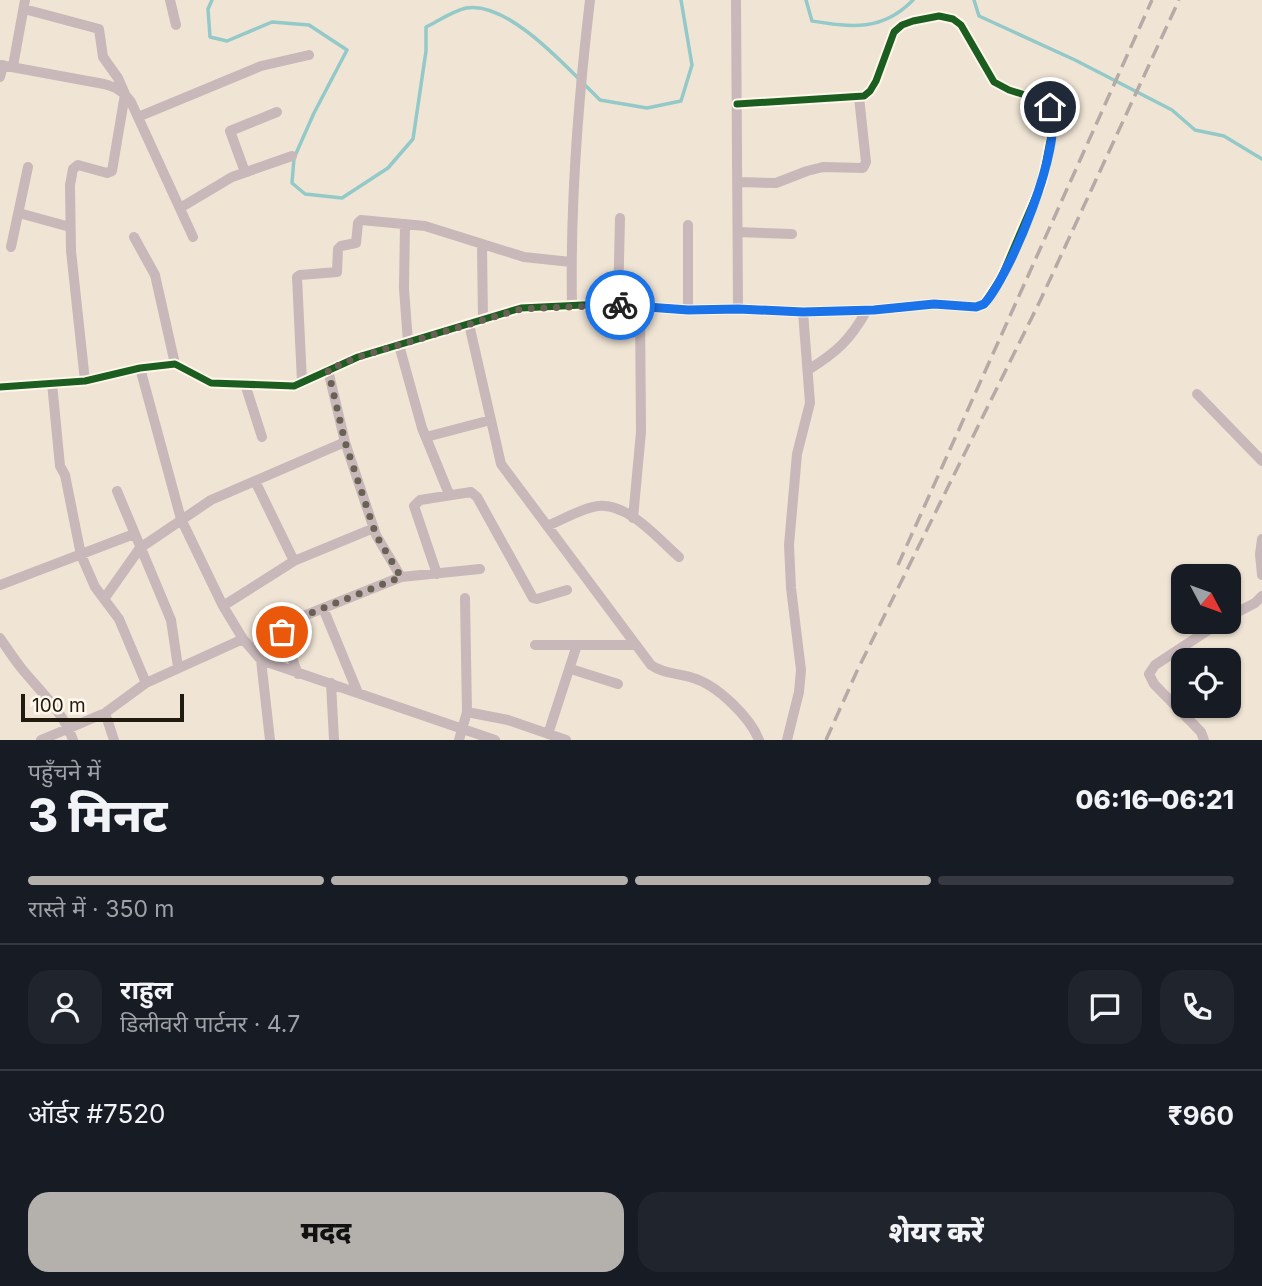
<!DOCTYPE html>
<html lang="hi">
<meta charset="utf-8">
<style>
body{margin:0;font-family:Inter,"Noto Sans Devanagari",sans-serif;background:#20242c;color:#f1f3f6;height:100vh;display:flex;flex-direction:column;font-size:26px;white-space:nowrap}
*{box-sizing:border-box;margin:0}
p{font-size:23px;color:#9ea1a6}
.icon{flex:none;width:38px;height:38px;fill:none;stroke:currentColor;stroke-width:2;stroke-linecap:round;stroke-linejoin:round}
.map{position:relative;height:740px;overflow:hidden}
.panel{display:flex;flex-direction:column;background:#171b24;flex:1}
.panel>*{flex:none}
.needle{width:46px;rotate:131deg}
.controls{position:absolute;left:1171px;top:564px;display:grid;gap:14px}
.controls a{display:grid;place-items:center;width:70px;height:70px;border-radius:14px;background:#171b24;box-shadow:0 2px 5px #0004;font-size:35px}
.scale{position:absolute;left:21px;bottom:18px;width:163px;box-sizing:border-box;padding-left:7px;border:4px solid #211a0e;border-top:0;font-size:19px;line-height:24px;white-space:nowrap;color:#211a0e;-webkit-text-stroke:5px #fff7eb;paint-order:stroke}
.pin{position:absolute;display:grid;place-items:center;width:60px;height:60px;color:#fff;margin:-30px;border:4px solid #fff;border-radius:50%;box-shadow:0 2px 7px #0007}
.courier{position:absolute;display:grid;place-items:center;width:70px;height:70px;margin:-35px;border:5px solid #1a73e8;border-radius:50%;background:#fff;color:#222;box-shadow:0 2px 9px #0007}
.summary em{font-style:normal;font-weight:800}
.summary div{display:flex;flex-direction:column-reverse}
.summary{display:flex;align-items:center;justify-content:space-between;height:119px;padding:0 28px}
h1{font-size:46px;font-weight:800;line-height:52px}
.bar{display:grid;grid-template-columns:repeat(4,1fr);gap:10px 7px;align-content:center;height:84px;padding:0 28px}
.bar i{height:9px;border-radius:5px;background:#363941}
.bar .selected{background:#b4b1ad}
.bar p{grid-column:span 4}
.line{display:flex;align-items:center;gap:18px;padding:0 28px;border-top:2px solid #363941}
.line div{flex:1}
.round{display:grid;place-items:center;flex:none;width:74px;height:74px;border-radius:21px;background:#20242c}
.primary-button{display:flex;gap:14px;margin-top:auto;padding:14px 28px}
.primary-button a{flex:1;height:80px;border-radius:21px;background:#b4b1ad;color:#111;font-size:28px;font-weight:800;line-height:80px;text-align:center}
.primary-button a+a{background:#20242c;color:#f1f3f6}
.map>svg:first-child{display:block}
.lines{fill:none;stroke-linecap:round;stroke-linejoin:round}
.stream{stroke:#93c9c8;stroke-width:3.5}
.minor{stroke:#c8b8b9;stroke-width:10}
.rail{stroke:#b6aaa7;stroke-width:3.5;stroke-dasharray:14 7;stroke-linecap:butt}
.cycleway-casing{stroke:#fff7eb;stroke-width:11}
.cycleway{stroke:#1b5e20;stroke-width:7}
.done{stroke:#696154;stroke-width:7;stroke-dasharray:0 12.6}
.route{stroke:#1a73e8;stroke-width:9}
</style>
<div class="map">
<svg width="1262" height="740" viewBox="0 0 1262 740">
<rect width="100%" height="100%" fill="#f0e5d5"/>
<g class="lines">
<path class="stream" d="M212 0 208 9 210 37 227 41 272 22 309 25 347 50 314 113 294 158 292 183 305 194 342 198 388 168 413 139 426 51V27C438 21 453 11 466 8 503 1 555 55 579 79
M806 0 812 21C851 27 882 32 913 0
M974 0 979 16 1075 60 1172 110 1195 130 1224 136 1262 159
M584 84 600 100 647 108 681 101 692 65 681 0"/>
<path class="minor" d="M170 0 176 25
M736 0 738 309
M24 9 99 29 103 57 118 78 125 94 112 171 107 173 78 165 73 169 70 185 71 251 85 381
M0 65 104 84C116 87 123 91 131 102L193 237
M13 66 25 0
M0 77 3 65
M138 117 261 66 309 55
M245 172 230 131 277 112
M738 182 776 183 807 171 823 167 863 168 866 162 859 97
M180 208 232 177 292 156
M19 213 70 227
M405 224 404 289 408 342
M688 225V310
M738 232 792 234
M134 237 155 275 175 364
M482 244 483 320
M11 247 28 167
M572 305C570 203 578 101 590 0
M618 305 620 218
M469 324 501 464 651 665C663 674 679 673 693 678 717 685 750 717 759 740
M399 345 422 428 449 494
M140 368 181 519 223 606 243 639 261 660 495 740
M328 370 345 442 376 535 401 577
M808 370C837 352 850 340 867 310
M302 382 297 277 300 275 337 272 338 249 341 246 356 243 358 223 361 220 425 226 524 257 571 262
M52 383 60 466 65 475 81 555 95 587 119 619 146 683
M245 384 262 437
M0 387 85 381 140 368 175 364 211 383 294 386 358 357 521 308 603 304 688 310 738 309 803 312 874 310 934 304 976 307 984 304 1001 278 1042 182 1053 125 1050 107 1041 100 1009 90 994 82 961 25 953 19 939 16 913 21 902 25 894 32 876 81 870 91 864 96 737 104
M1197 394 1262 461
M426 437 491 420
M255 481 294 561
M117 491 171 620 178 667
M633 518 641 432 640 306
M547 526C563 520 581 508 598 506 629 503 658 539 679 557
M1262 539 1260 554 1262 575
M437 574 414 506 420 500 471 492 477 497 533 598 537 599 567 590
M0 585 134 534
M104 599 140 548 211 500 345 442
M223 606 294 561 374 528
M323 608 358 693
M1228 617 1255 603 1262 596
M0 638C7 648 14 659 22 669 40 691 64 713 73 740
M535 645H635
M261 660 270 740
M571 669 618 684
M298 674 282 632 286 624 291 621 401 577 480 569
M331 683 334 740
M467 712 508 720 566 740
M105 713 114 740
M548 734 577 645
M41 740 105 713 146 683 243 639
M459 740 467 712 465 598
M787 740 799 692 801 670 791 588 789 545 797 454 810 403 803 312
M1204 740 1201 732 1154 684 1149 674 1155 665 1222 621"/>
<path class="rail" d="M898 565 1152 0
M826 740 857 671 1040 301 1179 0"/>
<g class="cycleway-casing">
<path id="cycleway" d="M0 387 85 381 140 368 175 364 211 383 294 386 358 357 521 308 603 304 688 310 738 309 803 312 874 310 934 304 976 307 984 304 1001 278 1042 182 1053 125 1050 107 1041 100 1009 90 994 82 961 25 953 19 939 16 913 21 902 25 894 32 876 81 870 91 864 96 737 104"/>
</g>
<use href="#cycleway" class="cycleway"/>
</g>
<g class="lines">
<path class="done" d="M282 632 286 624 291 621 401 577 376 535 345 442 328 370 358 357 521 309 620 305"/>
<path class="route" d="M620 305 688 310 738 309 803 312 874 310 934 304 976 307 984 304C1009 278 1066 141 1050 107"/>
</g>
</svg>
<div class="controls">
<a><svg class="needle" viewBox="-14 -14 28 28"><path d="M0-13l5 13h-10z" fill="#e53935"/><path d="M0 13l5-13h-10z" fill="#9ea1a6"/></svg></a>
<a><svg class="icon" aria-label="locate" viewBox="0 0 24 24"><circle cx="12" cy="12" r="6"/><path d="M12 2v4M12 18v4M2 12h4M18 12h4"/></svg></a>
</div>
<div class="scale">100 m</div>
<div class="pin" style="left:282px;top:632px;background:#ea580c"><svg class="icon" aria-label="bag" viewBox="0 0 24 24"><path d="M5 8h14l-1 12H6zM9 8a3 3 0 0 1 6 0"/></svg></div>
<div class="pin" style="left:1050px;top:107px;background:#1f2937"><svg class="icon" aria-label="home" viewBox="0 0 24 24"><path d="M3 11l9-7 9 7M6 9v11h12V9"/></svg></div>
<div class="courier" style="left:620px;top:305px"><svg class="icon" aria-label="bike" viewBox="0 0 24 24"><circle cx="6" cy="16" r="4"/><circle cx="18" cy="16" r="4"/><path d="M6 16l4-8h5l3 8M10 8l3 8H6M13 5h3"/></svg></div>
</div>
<section class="panel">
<div class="summary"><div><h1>3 मिनट</h1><p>पहुँचने में</p></div><em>06:16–06:21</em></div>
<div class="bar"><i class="selected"></i><i class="selected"></i><i class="selected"></i><i></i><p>रास्ते में · 350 m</p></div>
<div class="line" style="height:126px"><a class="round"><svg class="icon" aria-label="person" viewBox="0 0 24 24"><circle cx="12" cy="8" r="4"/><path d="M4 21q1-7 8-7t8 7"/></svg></a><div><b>राहुल</b><p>डिलीवरी पार्टनर · 4.7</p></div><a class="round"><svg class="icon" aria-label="chat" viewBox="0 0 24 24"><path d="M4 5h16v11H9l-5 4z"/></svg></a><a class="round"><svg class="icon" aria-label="phone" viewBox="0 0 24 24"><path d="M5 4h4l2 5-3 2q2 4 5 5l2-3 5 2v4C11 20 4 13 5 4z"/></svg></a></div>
<div class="line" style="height:91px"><div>ऑर्डर #7520</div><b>₹960</b></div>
<div class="primary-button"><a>मदद</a><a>शेयर करें</a></div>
</section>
